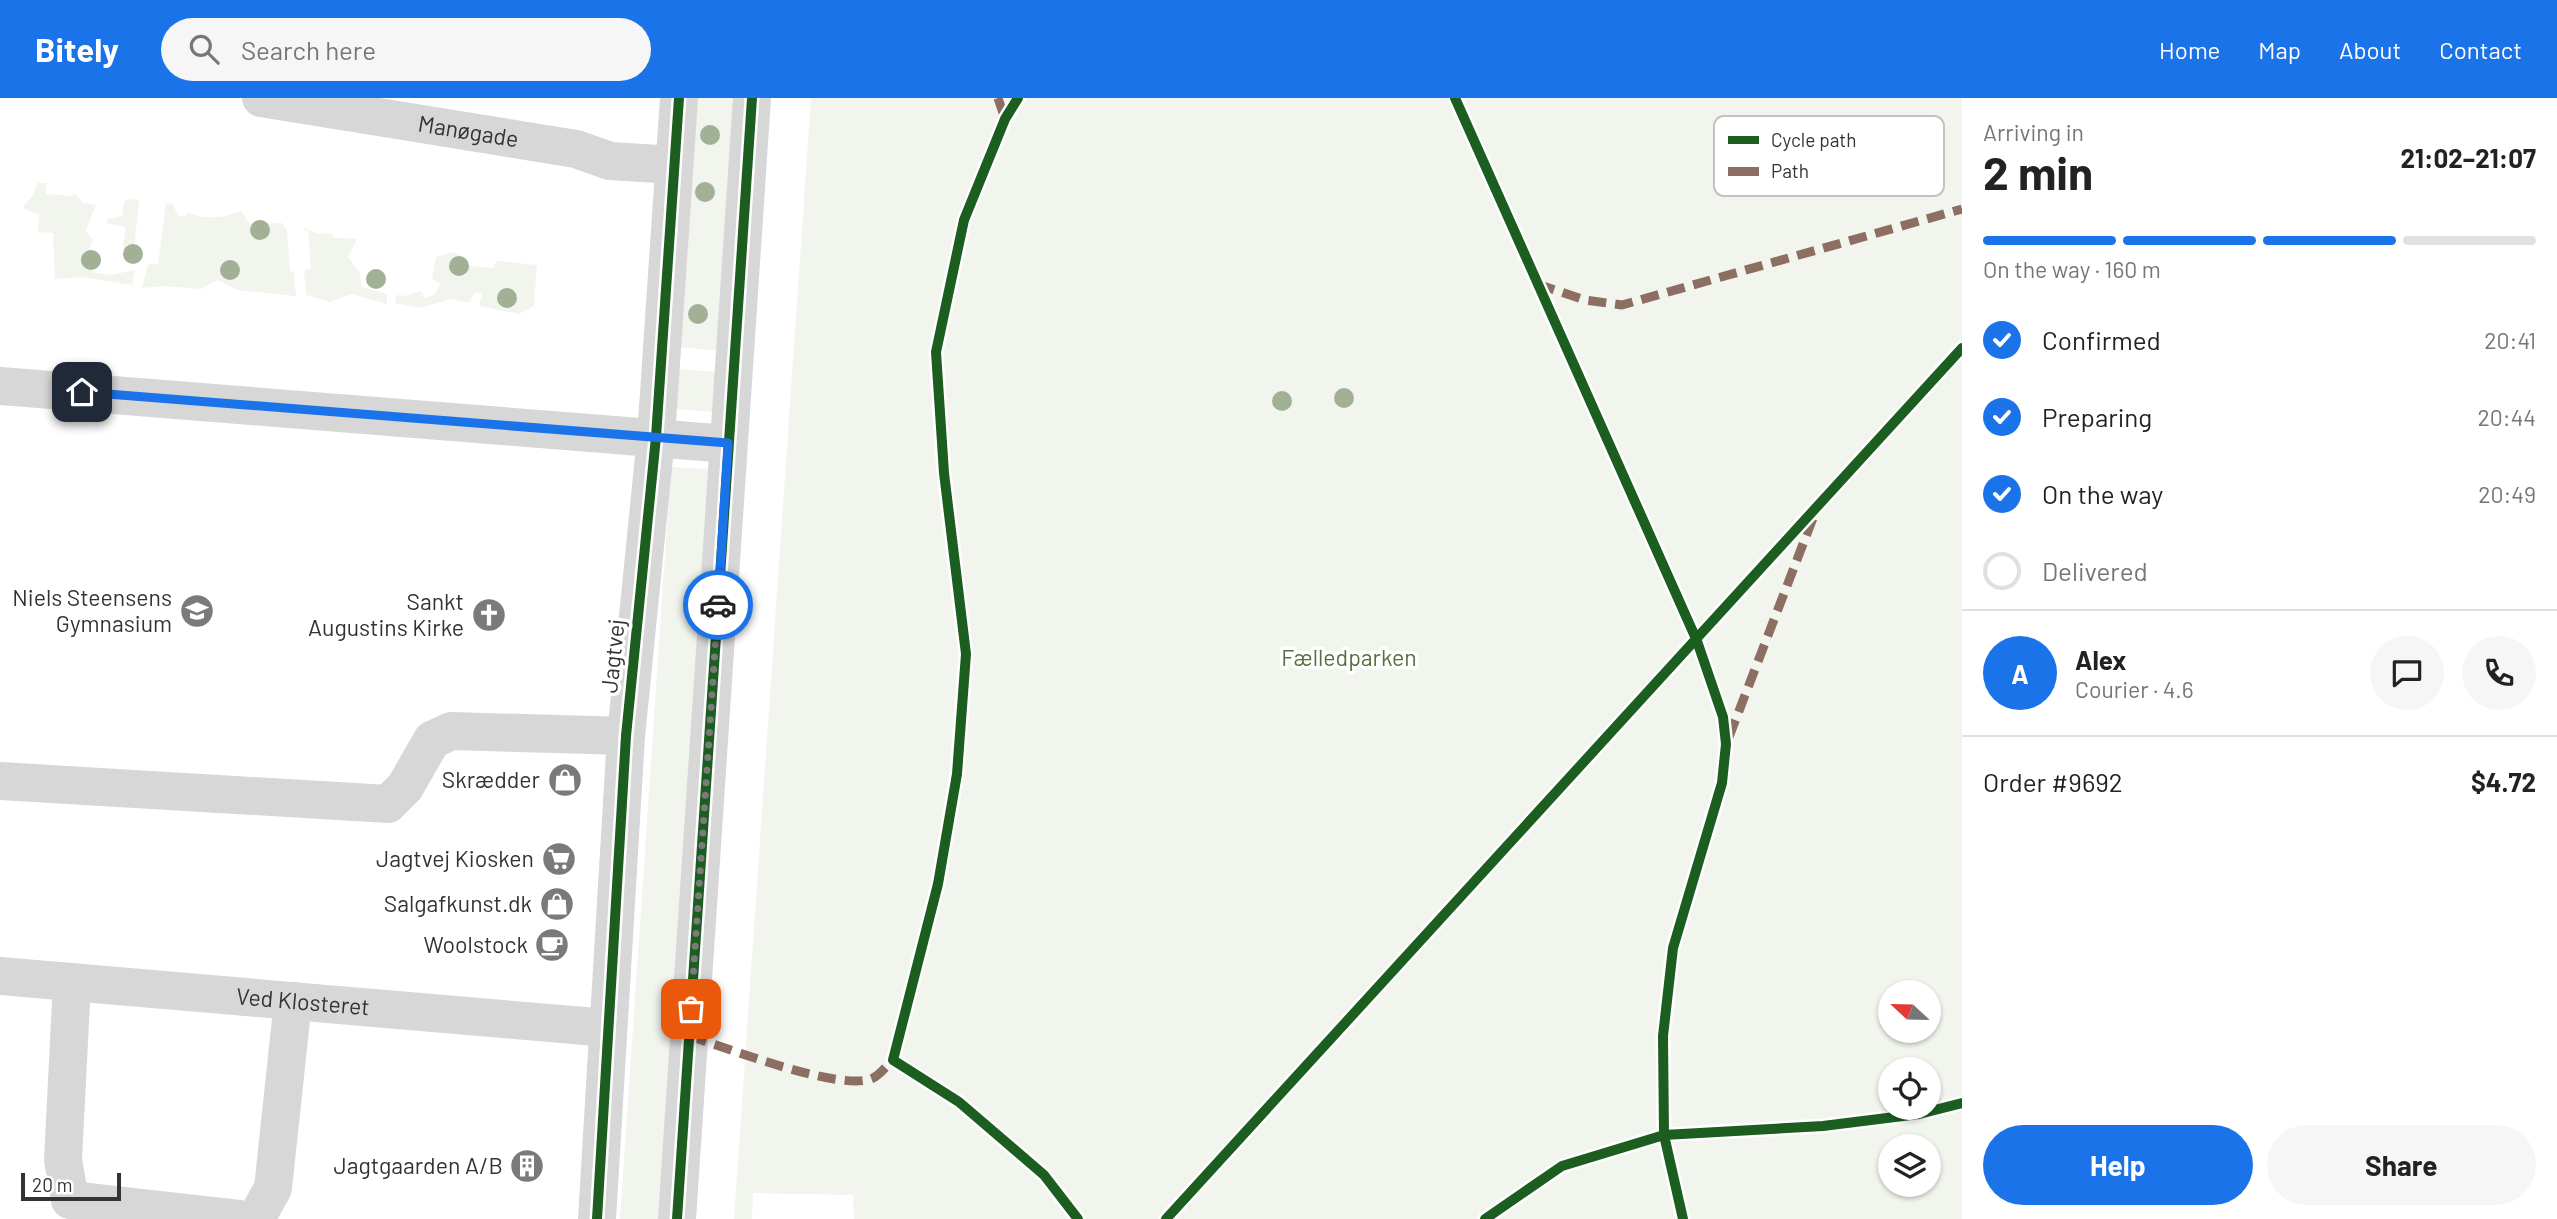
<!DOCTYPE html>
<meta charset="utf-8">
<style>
body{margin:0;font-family:Barlow,sans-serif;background:#f6f6f6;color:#222;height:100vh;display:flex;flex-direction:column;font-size:26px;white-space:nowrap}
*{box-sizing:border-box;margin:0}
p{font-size:23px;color:#767676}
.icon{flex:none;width:38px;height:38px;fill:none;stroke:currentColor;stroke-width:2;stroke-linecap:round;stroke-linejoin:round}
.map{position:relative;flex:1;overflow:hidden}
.side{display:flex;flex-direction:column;background:#fff;width:595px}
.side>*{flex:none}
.needle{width:46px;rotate:292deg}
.buttons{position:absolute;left:1878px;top:882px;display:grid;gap:14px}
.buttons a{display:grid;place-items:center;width:63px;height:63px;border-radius:50%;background:#fff;box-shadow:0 2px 5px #0004;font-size:35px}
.scale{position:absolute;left:21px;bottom:18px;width:100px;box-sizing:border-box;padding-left:7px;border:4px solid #333;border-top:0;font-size:19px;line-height:24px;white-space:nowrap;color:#333;-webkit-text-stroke:5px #fff;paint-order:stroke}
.pin{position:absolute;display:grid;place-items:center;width:60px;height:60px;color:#fff;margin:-30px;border-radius:14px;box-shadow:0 4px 10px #0006}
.courier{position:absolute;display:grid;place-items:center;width:70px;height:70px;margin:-35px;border:5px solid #1a73e8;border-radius:50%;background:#fff;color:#222;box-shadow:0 2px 9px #0007}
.summary em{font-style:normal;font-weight:700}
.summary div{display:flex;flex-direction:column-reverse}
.summary{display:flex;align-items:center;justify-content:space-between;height:119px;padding:0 21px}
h1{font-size:46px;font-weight:700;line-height:52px}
.bar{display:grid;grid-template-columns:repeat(4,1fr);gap:10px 7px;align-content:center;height:84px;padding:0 21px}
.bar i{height:9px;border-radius:5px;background:#e0e0e0}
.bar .current{background:#1a73e8}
.bar p{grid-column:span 4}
.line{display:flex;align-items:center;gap:18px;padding:0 21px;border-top:2px solid #e0e0e0}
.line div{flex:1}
.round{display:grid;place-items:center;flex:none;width:74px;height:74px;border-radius:37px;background:#f6f6f6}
ol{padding:0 21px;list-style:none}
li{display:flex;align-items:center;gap:21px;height:77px}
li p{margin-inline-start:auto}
li .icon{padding:7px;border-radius:50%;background:#1a73e8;color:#fff;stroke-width:4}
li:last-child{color:#767676}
li i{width:38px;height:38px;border:4px solid #e0e0e0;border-radius:50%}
.button{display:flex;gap:14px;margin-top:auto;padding:14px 21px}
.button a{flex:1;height:80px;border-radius:42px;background:#1a73e8;color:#fff;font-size:28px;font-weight:700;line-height:80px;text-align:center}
.button a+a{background:#f6f6f6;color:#222}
header{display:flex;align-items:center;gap:42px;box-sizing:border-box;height:98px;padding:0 35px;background:#1a73e8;color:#fff}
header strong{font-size:33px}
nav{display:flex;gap:38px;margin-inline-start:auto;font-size:24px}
.search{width:490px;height:63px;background:#f6f6f6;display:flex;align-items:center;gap:18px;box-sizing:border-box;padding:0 24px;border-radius:38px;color:#767676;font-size:26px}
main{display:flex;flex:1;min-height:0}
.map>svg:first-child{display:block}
.green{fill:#f1f5ed;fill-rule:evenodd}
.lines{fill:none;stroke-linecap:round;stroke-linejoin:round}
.minor{stroke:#d7d7d7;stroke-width:38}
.quiet{stroke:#8d6e63;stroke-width:9;stroke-dasharray:18 9;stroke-linecap:butt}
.cycleway-casing{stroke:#fff;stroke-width:15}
.cycleway{stroke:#1b5e20;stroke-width:10}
.tree{fill:#a2b095}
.done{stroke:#7a7a7a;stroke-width:7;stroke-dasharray:0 12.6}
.route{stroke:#1a73e8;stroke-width:9}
.labels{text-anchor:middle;stroke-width:7;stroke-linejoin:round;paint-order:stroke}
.street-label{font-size:23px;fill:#333;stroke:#fff}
.poi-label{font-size:23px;fill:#333;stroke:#fff;text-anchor:end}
.park-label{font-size:23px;fill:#56703f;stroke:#fff}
.key{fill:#fff;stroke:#c2c2c2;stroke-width:2}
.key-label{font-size:19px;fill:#333}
</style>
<header>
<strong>Bitely</strong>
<div class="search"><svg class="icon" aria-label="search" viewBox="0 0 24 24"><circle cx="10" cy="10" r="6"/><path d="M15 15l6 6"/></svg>Search here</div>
<nav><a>Home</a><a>Map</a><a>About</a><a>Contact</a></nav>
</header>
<main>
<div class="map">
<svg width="1962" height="1121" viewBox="0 0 1962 1121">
<rect width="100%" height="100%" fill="#fff"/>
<path class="green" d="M696 0H735L718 253 679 249Z
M811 0H1962V1121H854L853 1097 753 1095 752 1121H734ZM1928 894V933H1890V894ZM1890 971H1928V1010H1890ZM1890 1048H1928V1087H1890Z
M37 85H46V96L72 98 75 95 83 105 96 107 86 132 93 143 87 156 88 163 93 168 92 173 96 175 111 177 135 172 132 187 82 179 55 181 53 135 38 134 39 116 26 112 23 108 33 97Z
M128 101 139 102 133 162C117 155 125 143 126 129L108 126 106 121 122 118 124 104Z
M166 105 172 106 178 117 183 119 189 115C208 123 224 119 241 113L250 126 282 125 287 133 290 173 294 174 296 198 237 192 218 182 201 191 163 188 142 190 148 166H158Z
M305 130 318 136 331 135 334 140 357 141 348 159 360 175 361 189 387 196V206L352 196 330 204 306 197 304 172 311 171 308 133 302 132Z
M454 154 461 158 459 167 494 170 496 163 537 167 534 208 519 216 479 208 482 196 474 195 470 205 451 201 420 210 395 205 396 197 404 198 421 193 425 200 434 197 440 186 432 181 436 159Z
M678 271 717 274 715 314 675 311Z
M671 369 710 371 659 1121H620Z"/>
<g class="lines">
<g class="minor">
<path id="s1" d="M261 0 576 51 610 63 674 67"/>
<path d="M0 288 728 346"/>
<path d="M0 683 388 706 405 689 432 642 451 633 626 638"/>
<path id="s2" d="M0 878 608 930"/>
<path d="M72 884 63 1062 70 1102 239 1121"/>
<path d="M256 1121 273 1090 293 903"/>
<path d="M597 1121 626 638 656 339 679 0"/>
<path d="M677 1121 752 0"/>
</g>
<path class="quiet" d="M998 0 1005 21
M1537 186 1585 202 1622 207 1962 111
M1729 639 1813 420
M689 938C725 949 842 995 873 980 880 977 887 967 893 962"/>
<g class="cycleway-casing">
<path id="cycleway" d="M1018 0 1005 21 964 122 936 254 944 375 966 556 957 676 938 786 893 962 959 1004 1044 1077 1078 1121
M1455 0 1697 543 1723 619 1726 646 1722 685 1673 850 1663 938 1664 1037 1683 1121
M597 1121 626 638 656 339 679 0
M677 1121 752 0
M1166 1121 1962 250
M1485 1121 1562 1068 1664 1037 1823 1028 1919 1016 1962 1005"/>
</g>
<use href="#cycleway" class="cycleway"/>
</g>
<g class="tree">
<circle cx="710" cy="37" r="10"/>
<circle cx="705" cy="94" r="10"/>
<circle cx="260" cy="132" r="10"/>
<circle cx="133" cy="156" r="10"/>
<circle cx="91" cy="162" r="10"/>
<circle cx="459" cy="168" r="10"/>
<circle cx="230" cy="172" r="10"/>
<circle cx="376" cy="181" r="10"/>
<circle cx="507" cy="200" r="10"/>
<circle cx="698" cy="216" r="10"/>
<circle cx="1344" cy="300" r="10"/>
<circle cx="1282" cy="303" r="10"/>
</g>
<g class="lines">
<path class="done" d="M691 911 718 507"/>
<path class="route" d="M82 294 728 345 718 507"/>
</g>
<defs>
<g id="school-disc" transform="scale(1.75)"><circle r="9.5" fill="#7a7a7a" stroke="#fff"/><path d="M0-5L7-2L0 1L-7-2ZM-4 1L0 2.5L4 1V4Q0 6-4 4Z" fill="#fff"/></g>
<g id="church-disc" transform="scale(1.75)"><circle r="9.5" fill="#7a7a7a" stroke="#fff"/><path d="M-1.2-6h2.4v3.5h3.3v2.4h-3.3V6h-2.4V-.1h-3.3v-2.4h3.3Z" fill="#fff"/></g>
<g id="shop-disc" transform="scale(1.75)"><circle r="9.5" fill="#7a7a7a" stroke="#fff"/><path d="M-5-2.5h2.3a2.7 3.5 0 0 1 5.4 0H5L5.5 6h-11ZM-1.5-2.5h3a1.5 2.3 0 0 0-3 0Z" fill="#fff"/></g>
<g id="supermarket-disc" transform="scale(1.75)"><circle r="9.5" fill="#7a7a7a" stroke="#fff"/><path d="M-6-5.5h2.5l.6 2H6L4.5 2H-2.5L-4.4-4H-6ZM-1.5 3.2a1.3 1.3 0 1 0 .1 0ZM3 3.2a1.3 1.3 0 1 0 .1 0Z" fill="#fff"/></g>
<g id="cafe-disc" transform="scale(1.75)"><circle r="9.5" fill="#7a7a7a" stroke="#fff"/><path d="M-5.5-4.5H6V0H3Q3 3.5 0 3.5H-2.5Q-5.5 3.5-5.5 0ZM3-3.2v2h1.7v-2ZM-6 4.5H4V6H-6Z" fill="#fff"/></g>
<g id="building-disc" transform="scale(1.75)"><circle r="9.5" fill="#7a7a7a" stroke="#fff"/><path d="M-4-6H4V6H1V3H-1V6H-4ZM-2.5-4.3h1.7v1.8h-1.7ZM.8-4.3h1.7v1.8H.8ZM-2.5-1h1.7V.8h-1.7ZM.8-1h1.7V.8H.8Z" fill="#fff"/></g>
</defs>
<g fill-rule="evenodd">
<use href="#school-disc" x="197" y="513"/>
<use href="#church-disc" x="489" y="517"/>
<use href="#shop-disc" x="565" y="682"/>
<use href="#supermarket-disc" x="559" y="761"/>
<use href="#shop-disc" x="557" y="806"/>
<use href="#cafe-disc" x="552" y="847"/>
<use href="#building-disc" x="527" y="1068"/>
</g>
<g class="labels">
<g class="street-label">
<text dy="8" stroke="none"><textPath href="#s1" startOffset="210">Manøgade</textPath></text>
<text transform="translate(613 558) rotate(-84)" y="8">Jagtvej</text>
<text dy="8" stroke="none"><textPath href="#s2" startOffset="304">Ved Klosteret</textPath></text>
</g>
<g class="poi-label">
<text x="172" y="508">Niels Steensens<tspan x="172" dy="26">Gymnasium</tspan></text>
<text x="464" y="512">Sankt<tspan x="464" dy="26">Augustins Kirke</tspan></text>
<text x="540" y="690">Skrædder</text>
<text x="534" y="769">Jagtvej Kiosken</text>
<text x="532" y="814">Salgafkunst.dk</text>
<text x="528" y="855">Woolstock</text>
<text x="503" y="1076">Jagtgaarden A/B</text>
</g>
<g class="park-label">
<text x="1349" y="568">Fælledparken</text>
</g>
</g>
<rect x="1714" y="18" width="230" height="80" rx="10" class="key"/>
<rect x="1728" y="38" width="31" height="8" fill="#1b5e20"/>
<rect x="1728" y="69" width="31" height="9" fill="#8d6e63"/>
<g class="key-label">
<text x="1771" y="49">Cycle path</text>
<text x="1771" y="80">Path</text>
</g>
</svg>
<div class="buttons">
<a><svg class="needle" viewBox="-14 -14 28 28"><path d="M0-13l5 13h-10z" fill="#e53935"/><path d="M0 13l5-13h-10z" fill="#767676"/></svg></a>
<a><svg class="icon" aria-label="locate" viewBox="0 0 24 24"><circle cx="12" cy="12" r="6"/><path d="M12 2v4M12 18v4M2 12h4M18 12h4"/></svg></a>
<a><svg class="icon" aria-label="layers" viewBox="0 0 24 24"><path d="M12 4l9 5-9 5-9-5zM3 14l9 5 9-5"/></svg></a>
</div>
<div class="scale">20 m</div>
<div class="pin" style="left:691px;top:911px;background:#ea580c"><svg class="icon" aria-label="bag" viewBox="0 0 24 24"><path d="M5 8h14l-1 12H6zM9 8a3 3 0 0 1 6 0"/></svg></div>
<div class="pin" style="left:82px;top:294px;background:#1f2937"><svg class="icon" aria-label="home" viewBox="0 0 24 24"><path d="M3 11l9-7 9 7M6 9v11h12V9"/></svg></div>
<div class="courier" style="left:718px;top:507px"><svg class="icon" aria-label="car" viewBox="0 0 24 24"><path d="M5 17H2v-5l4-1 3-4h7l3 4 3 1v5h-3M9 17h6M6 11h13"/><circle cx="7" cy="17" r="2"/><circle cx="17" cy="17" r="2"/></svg></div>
</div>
<section class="side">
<div class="summary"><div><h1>2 min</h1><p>Arriving in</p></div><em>21:02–21:07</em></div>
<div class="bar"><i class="current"></i><i class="current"></i><i class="current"></i><i></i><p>On the way · 160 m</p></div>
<ol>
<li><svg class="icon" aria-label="check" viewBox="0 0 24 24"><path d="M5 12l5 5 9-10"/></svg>Confirmed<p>20:41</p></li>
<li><svg class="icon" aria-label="check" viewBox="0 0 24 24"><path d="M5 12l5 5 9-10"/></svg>Preparing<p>20:44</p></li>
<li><svg class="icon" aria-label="check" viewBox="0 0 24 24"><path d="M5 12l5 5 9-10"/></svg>On the way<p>20:49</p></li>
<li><i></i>Delivered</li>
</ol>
<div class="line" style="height:126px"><b class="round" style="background:#1a73e8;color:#fff">A</b><div><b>Alex</b><p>Courier · 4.6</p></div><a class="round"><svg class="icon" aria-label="chat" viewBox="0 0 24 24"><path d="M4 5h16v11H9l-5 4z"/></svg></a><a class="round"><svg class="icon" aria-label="phone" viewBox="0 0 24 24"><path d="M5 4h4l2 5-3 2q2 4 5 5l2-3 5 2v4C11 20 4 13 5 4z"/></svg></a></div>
<div class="line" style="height:91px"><div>Order #9692</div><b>$4.72</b></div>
<div class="button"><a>Help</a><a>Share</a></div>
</section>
</main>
